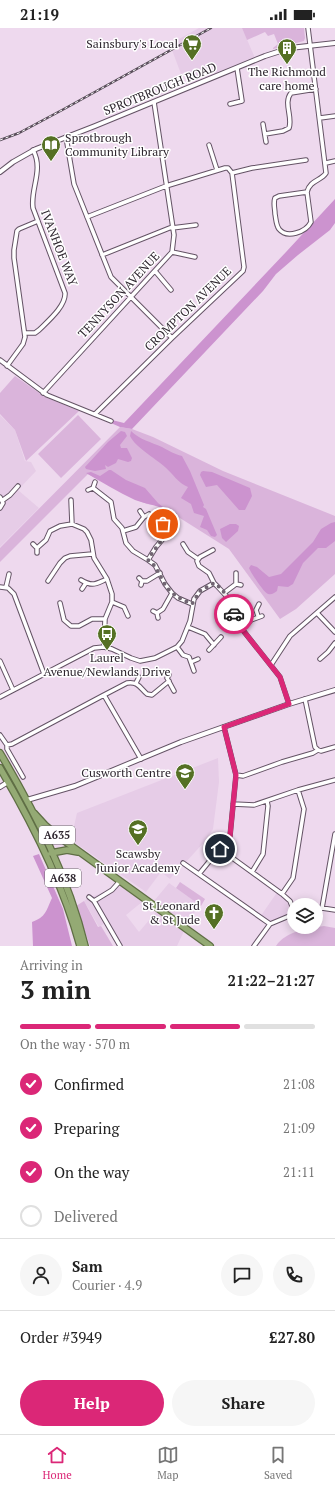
<!DOCTYPE html>
<meta charset="utf-8">
<style>
body{margin:0;font-family:"PT Serif",serif;background:#f6f6f6;color:#222;height:100vh;display:flex;flex-direction:column;font-size:15px;white-space:nowrap}
*{box-sizing:border-box;margin:0}
p{font-size:13px;color:#767676}
.icon{flex:none;width:22px;height:22px;fill:none;stroke:currentColor;stroke-width:2;stroke-linecap:round;stroke-linejoin:round}
.map{position:relative;height:918px;overflow:hidden}
.side{display:flex;flex-direction:column;background:#fff;flex:1}
.side>*{flex:none}
.controls{position:absolute;left:287px;top:870px;display:grid;gap:8px}
.controls a{display:grid;place-items:center;width:36px;height:36px;border-radius:50%;background:#fff;box-shadow:0 2px 10px #0003;font-size:20px}
.pin{position:absolute;display:grid;place-items:center;width:34px;height:34px;color:#fff;margin:-17px;border:2px solid #fff;border-radius:50%;box-shadow:0 1px 4px #0007}
.courier{position:absolute;display:grid;place-items:center;width:40px;height:40px;margin:-20px;border:3px solid #db2777;border-radius:50%;background:#fff;color:#222;box-shadow:0 1px 5px #0007}
.overview em{font-style:normal;font-weight:700}
.overview div{display:flex;flex-direction:column-reverse}
.overview{display:flex;align-items:center;justify-content:space-between;height:68px;padding:0 20px}
h1{font-size:26px;font-weight:700;line-height:30px}
.bar{display:grid;grid-template-columns:repeat(4,1fr);gap:6px 4px;align-content:center;height:48px;padding:0 20px}
.bar i{height:5px;border-radius:3px;background:#e0e0e0}
.bar .on{background:#db2777}
.bar p{grid-column:span 4}
.line{display:flex;align-items:center;gap:10px;padding:0 20px;border-top:1px solid #e0e0e0}
.line div{flex:1}
.round{display:grid;place-items:center;flex:none;width:42px;height:42px;border-radius:21px;background:#f6f6f6}
ol{padding:0 20px;list-style:none}
li{display:flex;align-items:center;gap:12px;height:44px}
li p{margin-inline-start:auto}
li .icon{padding:4px;border-radius:50%;background:#db2777;color:#fff;stroke-width:4}
li:last-child{color:#767676}
li i{width:22px;height:22px;border:2px solid #e0e0e0;border-radius:50%}
.action{display:flex;gap:8px;margin-top:auto;padding:8px 20px}
.action a{flex:1;height:46px;border-radius:24px;background:#db2777;color:#fff;font-size:16px;font-weight:700;line-height:46px;text-align:center}
.action a+a{background:#f6f6f6;color:#222}
.status{display:flex;justify-content:space-between;align-items:center;height:28px;padding:0 20px;background:#fff;direction:ltr}
.status svg{height:11px;fill:currentColor}
.tab-bar{display:flex;justify-content:space-around;align-items:center;height:56px;border-top:1px solid #e0e0e0;background:#fff;font-size:11px;color:#767676}
.tab-bar a{display:grid;justify-items:center;gap:2px}
.tab-bar .on{color:#db2777}
.map>svg:first-child{display:block}
.built{fill:#e6cce7}
.green{fill:#dab4db}
.forest{fill:#cc93cf}
.lines{fill:none;stroke-linecap:round;stroke-linejoin:round}
.minor-casing{stroke:#645365;stroke-width:5.5}
.tertiary-casing{stroke:#645365;stroke-width:6}
.trunk-casing{stroke:#5f6e45;stroke-width:8}
.minor{stroke:#fff;stroke-width:3.5}
.tertiary{stroke:#fff;stroke-width:4}
.trunk{stroke:#94aa74;stroke-width:5.5}
.rail-casing{stroke:#584d59;stroke-width:2.5}
.rail{stroke:#fff;stroke-width:1;stroke-dasharray:3;stroke-linecap:butt}
.done{stroke:#716572;stroke-width:4;stroke-dasharray:0 7.2}
.route{stroke:#db2777;stroke-width:5}
.labels{text-anchor:middle;stroke-width:3;stroke-linejoin:round;paint-order:stroke}
.shield{fill:#fff;stroke:#6d676d;stroke-width:1}
.shield-label{font-size:11px;font-weight:bold;fill:#2e262f}
.poi-label{font-size:12px;fill:#2e262f;stroke:#fff;text-anchor:end}
.street-label{font-size:12px;fill:#2e262f;stroke:#fff}
</style>
<div class="status"><b>21:19</b><svg viewBox="0 0 49 12"><path d="M0 12V9h3v3zM5 12V6h3v6zM10 12V3h3v9zM15 12V0h3v12zM26 1h20v11H26zM47 4h2v5h-2z"/></svg></div>
<div class="map">
<svg width="335" height="918" viewBox="0 0 335 918">
<rect width="100%" height="100%" fill="#eed9ee"/>
<path class="built" d="M199 0H242L255 30 194 56 188 43 181 46 172 22 173 21 168 17Z
M0 387 15 402 25 433 31 434 36 443 18 462 39 480 0 519Z
M218 730 219 754 213 801 206 812 185 835 183 834 170 851 161 844 146 864 71 812 77 785Z
M169 855 200 877 186 896 154 873Z
M121 858 142 874 126 887 139 904 156 884 184 903 177 918H123L108 893 99 899 84 873 88 870Z
M278 863 287 871 294 886 270 896 260 889Z"/>
<path class="green" d="M242 0H304L305 10 304 13 273 21V20L278 16 274 6 268 8 265 4 247 12Z
M15 348 45 369 79 383 26 433 15 402 0 386V365Z
M78 387 101 411 61 450 38 426Z
M120 399 132 401 153 409 223 443 335 488V546L296 581 280 591 229 521 172 485 160 478 147 476 135 471 88 446 0 534V520Z
M180 854 205 871 201 878 176 860Z
M84 873 98 899 101 898 113 918H90L76 878Z
M324 898 335 900V918H276C286 903 307 901 324 898Z"/>
<path class="forest" d="M335 171V195L330 202 298 227 276 246 263 263 132 401 120 399 111 395 112 392 124 395 286 224Z
M121 403 125 404 127 408 120 417 121 420H127L132 430 131 433 128 434 118 431 116 435 108 439 105 437 106 441 95 443 86 441 85 439 108 414Z
M131 403C140 412 151 414 162 419 169 423 174 426 182 428L190 443 204 477 203 479 206 481 217 507 215 509 211 508 207 502 200 499 204 488 194 485 191 476 181 470 188 459C178 455 173 446 165 439 155 430 135 419 130 408Z
M109 442H111L126 452 145 460 158 475 168 483C157 477 146 476 135 472 118 464 102 454 86 445L91 444 100 448Z
M203 443 212 444 250 460 252 468 245 482H239L217 457 206 459 200 447 201 444Z
M335 494V513L326 520H318L303 535 293 556 288 559 278 558 277 563C274 565 272 567 268 566 264 565 251 545 249 540L251 537 257 539 269 549 281 546 313 514 321 501 331 495Z
M230 496H236L239 498 238 503 226 514 222 510 220 501Z
M39 826 63 881 72 918H33L32 894C46 889 46 883 52 870L33 828Z"/>
<g class="lines">
<g class="minor-casing">
<path id="minor" d="M230 76 242 73 237 40
M320 90 335 88
M263 96 266 114
M265 106 283 103 289 100C293 89 283 75 291 65L316 61
M66 109 74 156 111 249 172 310
M209 117 217 142
M326 135 335 133
M232 145 252 140 306 132
M307 164 279 168 275 170C273 175 275 181 275 186 276 191 276 197 279 201 287 211 306 204 311 194L307 164C310 152 321 153 326 145L308 0
M87 189 166 158 225 140H228L232 145 244 239 243 243 172 310 95 386
M172 200 196 197
M172 224 195 229
M102 227 172 199
M155 243 171 262
M25 305H35L39 302C48 293 66 278 65 265L33 180C30 161 44 142 33 122
M0 332 47 367 111 393
M7 338 23 316 25 309 14 230V222L17 203 19 201 38 193
M43 365 172 224 174 207 154 74
M93 460 111 474 114 491 122 500 126 515 133 523 148 532 155 537 165 556 172 565 178 570 192 576
M88 462 93 460 95 454
M0 469 3 475 0 480
M3 472 10 467 18 458
M71 472 72 496
M140 483 144 489
M160 492 167 502
M123 503 136 499 144 489 149 486
M166 504 173 506
M33 516 37 520V525
M183 516 188 524 198 531
M37 520 46 512 50 503 60 498 72 496 84 501 87 504 91 512 94 530 107 551 112 566V574L105 591 104 619
M213 522 200 529 197 533 199 538 209 545 214 555 217 558 230 572 238 596 280 649 289 676
M148 532 156 519 162 512 170 494 174 487
M236 545V556L241 557
M139 550 142 553 141 557
M81 552C93 559 95 556 107 551
M48 553 60 535 65 530 70 528 92 526
M142 553H147L160 545
M0 559 8 560 14 566 44 646
M6 559 9 546
M82 561 86 555
M224 565 236 556
M112 574 124 579 128 588
M60 575 64 592 71 598H79L92 591H105
M153 583 157 585 158 590
M157 585 163 581 172 565
M317 585 335 604
M258 588 256 582 259 576
M188 599 205 606 214 617
M242 601 251 592 262 588
M177 619 183 627 189 629 194 643
M209 622 221 609
M320 631 328 624 335 615
M0 633 13 662
M191 634 198 631
M271 637 290 608 335 569
M169 647 167 650 174 663
M136 655 139 649
M104 667 127 655C138 653 140 660 147 666L152 667 169 653
M0 669 94 620 104 619 112 621 131 630 140 633 155 630 177 619 182 613 190 593 194 571 200 563 214 555
M305 671 315 719 318 722
M0 707 7 717V721L23 749
M7 717 12 716 104 667 141 731
M236 747 243 748 282 734 313 725 318 722 321 723 335 719
M233 776 254 777 298 762 335 752
M220 821 282 866 290 873 294 883
M183 835 270 896
M252 844 263 826 268 778 267 773
M199 846 230 808 236 747 224 699
M282 866 293 850 304 781 298 762
M89 869 94 873 120 918
M94 873 112 862 120 853
M322 880 335 806
M316 881 322 880 335 882
M254 918 270 896 294 886"/>
</g>
<g class="tertiary-casing">
<path id="tertiary" d="M0 144 13 134 36 121 95 98 265 28 290 20 335 15
M0 759 8 754
M27 772 75 758 181 714 289 676 335 662"/>
</g>
<g class="trunk-casing">
<path id="trunk" d="M0 725C36 786 68 849 85 918
M0 740C33 796 63 855 80 918
M34 785 45 797 59 809 210 918
M51 825 67 822 78 824"/>
</g>
<use href="#minor" class="minor"/>
<use href="#tertiary" class="tertiary"/>
<use href="#trunk" class="trunk"/>
<g class="rail-casing">
<path id="rail" d="M0 112 19 105 64 81 211 0"/>
</g>
<use href="#rail" class="rail"/>
</g>
<g class="lines">
<path class="done" d="M163 496 167 502C163 513 154 521 148 532 157 538 159 546 164 555 171 567 181 571 192 576L200 563 214 555C225 562 231 574 234 586"/>
<path class="route" d="M220 821 230 808 236 747 224 699 289 676 280 649 238 596 234 586"/>
</g>
<defs>
<g id="supermarket-pin" transform="scale(1)"><path d="M0 17L-7.5 6A9.5 9.5 0 1 1 7.5 6Z" fill="#557024" stroke="#fff"/><path d="M-6-5.5h2.5l.6 2H6L4.5 2H-2.5L-4.4-4H-6ZM-1.5 3.2a1.3 1.3 0 1 0 .1 0ZM3 3.2a1.3 1.3 0 1 0 .1 0Z" fill="#fff"/></g>
<g id="building-pin" transform="scale(1)"><path d="M0 17L-7.5 6A9.5 9.5 0 1 1 7.5 6Z" fill="#557024" stroke="#fff"/><path d="M-4-6H4V6H1V3H-1V6H-4ZM-2.5-4.3h1.7v1.8h-1.7ZM.8-4.3h1.7v1.8H.8ZM-2.5-1h1.7V.8h-1.7ZM.8-1h1.7V.8H.8Z" fill="#fff"/></g>
<g id="library-pin" transform="scale(1)"><path d="M0 17L-7.5 6A9.5 9.5 0 1 1 7.5 6Z" fill="#557024" stroke="#fff"/><path d="M-6-4Q-3-5.5-.7-3.5V5Q-3 3-6 4ZM6-4Q3-5.5 .7-3.5V5Q3 3 6 4Z" fill="#fff"/></g>
<g id="bus-pin" transform="scale(1)"><path d="M0 17L-7.5 6A9.5 9.5 0 1 1 7.5 6Z" fill="#557024" stroke="#fff"/><path d="M-5-6H5V4H4V6H2V4H-2V6H-4V4H-5ZM-3.5-4V0h7V-4ZM-3.5 1.2v1.5H-2V1.2ZM2 1.2v1.5H3.5V1.2Z" fill="#fff"/></g>
<g id="school-pin" transform="scale(1)"><path d="M0 17L-7.5 6A9.5 9.5 0 1 1 7.5 6Z" fill="#557024" stroke="#fff"/><path d="M0-5L7-2L0 1L-7-2ZM-4 1L0 2.5L4 1V4Q0 6-4 4Z" fill="#fff"/></g>
<g id="church-pin" transform="scale(1)"><path d="M0 17L-7.5 6A9.5 9.5 0 1 1 7.5 6Z" fill="#557024" stroke="#fff"/><path d="M-1.2-6h2.4v3.5h3.3v2.4h-3.3V6h-2.4V-.1h-3.3v-2.4h3.3Z" fill="#fff"/></g>
</defs>
<g fill-rule="evenodd">
<use href="#supermarket-pin" x="192" y="16"/>
<use href="#building-pin" x="287" y="20"/>
<use href="#library-pin" x="51" y="117"/>
<use href="#bus-pin" x="107" y="606"/>
<use href="#school-pin" x="185" y="745"/>
<use href="#school-pin" x="138" y="801"/>
<use href="#church-pin" x="214" y="885"/>
</g>
<g class="labels">
<g class="shield">
<rect x="39" y="798" width="36" height="18" rx="3"/>
<rect x="45" y="841" width="36" height="18" rx="3"/>
</g>
<g class="shield-label">
<text x="57" y="811">A635</text>
<text x="63" y="854">A638</text>
</g>
<g class="poi-label">
<text x="178" y="20">Sainsbury's Local</text>
<text x="287" y="48" text-anchor="middle">The Richmond<tspan x="287" dy="14">care home</tspan></text>
<text x="65" y="114" text-anchor="start">Sprotbrough<tspan x="65" dy="14">Community Library</tspan></text>
<text x="107" y="634" text-anchor="middle">Laurel<tspan x="107" dy="14">Avenue/Newlands Drive</tspan></text>
<text x="171" y="749">Cusworth Centre</text>
<text x="138" y="830" text-anchor="middle">Scawsby<tspan x="138" dy="14">Junior Academy</tspan></text>
<text x="200" y="882">St Leonard<tspan x="200" dy="14">&amp; St Jude</tspan></text>
</g>
<g class="street-label">
<text transform="translate(160 61) rotate(-22)" y="4">SPROTBROUGH ROAD</text>
<text transform="translate(59 220) rotate(69)" y="4">IVANHOE WAY</text>
<text transform="translate(119 267) rotate(-47)" y="4">TENNYSON AVENUE</text>
<text transform="translate(188 281) rotate(-44)" y="4">CROMPTON AVENUE</text>
</g>
</g>
</svg>
<div class="controls">
<a><svg class="icon" aria-label="layers" viewBox="0 0 24 24"><path d="M12 4l9 5-9 5-9-5zM3 14l9 5 9-5"/></svg></a>
</div>
<div class="pin" style="left:163px;top:496px;background:#ea580c"><svg class="icon" aria-label="bag" viewBox="0 0 24 24"><path d="M5 8h14l-1 12H6zM9 8a3 3 0 0 1 6 0"/></svg></div>
<div class="pin" style="left:220px;top:821px;background:#1f2937"><svg class="icon" aria-label="home" viewBox="0 0 24 24"><path d="M3 11l9-7 9 7M6 9v11h12V9"/></svg></div>
<div class="courier" style="left:234px;top:586px"><svg class="icon" aria-label="car" viewBox="0 0 24 24"><path d="M5 17H2v-5l4-1 3-4h7l3 4 3 1v5h-3M9 17h6M6 11h13"/><circle cx="7" cy="17" r="2"/><circle cx="17" cy="17" r="2"/></svg></div>
</div>
<section class="side">
<div class="overview"><div><h1>3 min</h1><p>Arriving in</p></div><em>21:22–21:27</em></div>
<div class="bar"><i class="on"></i><i class="on"></i><i class="on"></i><i></i><p>On the way · 570 m</p></div>
<ol>
<li><svg class="icon" aria-label="check" viewBox="0 0 24 24"><path d="M5 12l5 5 9-10"/></svg>Confirmed<p>21:08</p></li>
<li><svg class="icon" aria-label="check" viewBox="0 0 24 24"><path d="M5 12l5 5 9-10"/></svg>Preparing<p>21:09</p></li>
<li><svg class="icon" aria-label="check" viewBox="0 0 24 24"><path d="M5 12l5 5 9-10"/></svg>On the way<p>21:11</p></li>
<li><i></i>Delivered</li>
</ol>
<div class="line" style="height:72px"><a class="round"><svg class="icon" aria-label="person" viewBox="0 0 24 24"><circle cx="12" cy="8" r="4"/><path d="M4 21q1-7 8-7t8 7"/></svg></a><div><b>Sam</b><p>Courier · 4.9</p></div><a class="round"><svg class="icon" aria-label="chat" viewBox="0 0 24 24"><path d="M4 5h16v11H9l-5 4z"/></svg></a><a class="round"><svg class="icon" aria-label="phone" viewBox="0 0 24 24"><path d="M5 4h4l2 5-3 2q2 4 5 5l2-3 5 2v4C11 20 4 13 5 4z"/></svg></a></div>
<div class="line" style="height:52px"><div>Order #3949</div><b>£27.80</b></div>
<div class="action"><a>Help</a><a>Share</a></div>
</section>
<nav class="tab-bar">
<a class="on"><svg class="icon" aria-label="home" viewBox="0 0 24 24"><path d="M3 11l9-7 9 7M6 9v11h12V9"/></svg>Home</a>
<a><svg class="icon" aria-label="map" viewBox="0 0 24 24"><path d="M3 6l6-2 6 2 6-2v14l-6 2-6-2-6 2zM9 4v14M15 6v14"/></svg>Map</a>
<a><svg class="icon" aria-label="saved" viewBox="0 0 24 24"><path d="M7 4h10v16l-5-4-5 4z"/></svg>Saved</a>
</nav>
